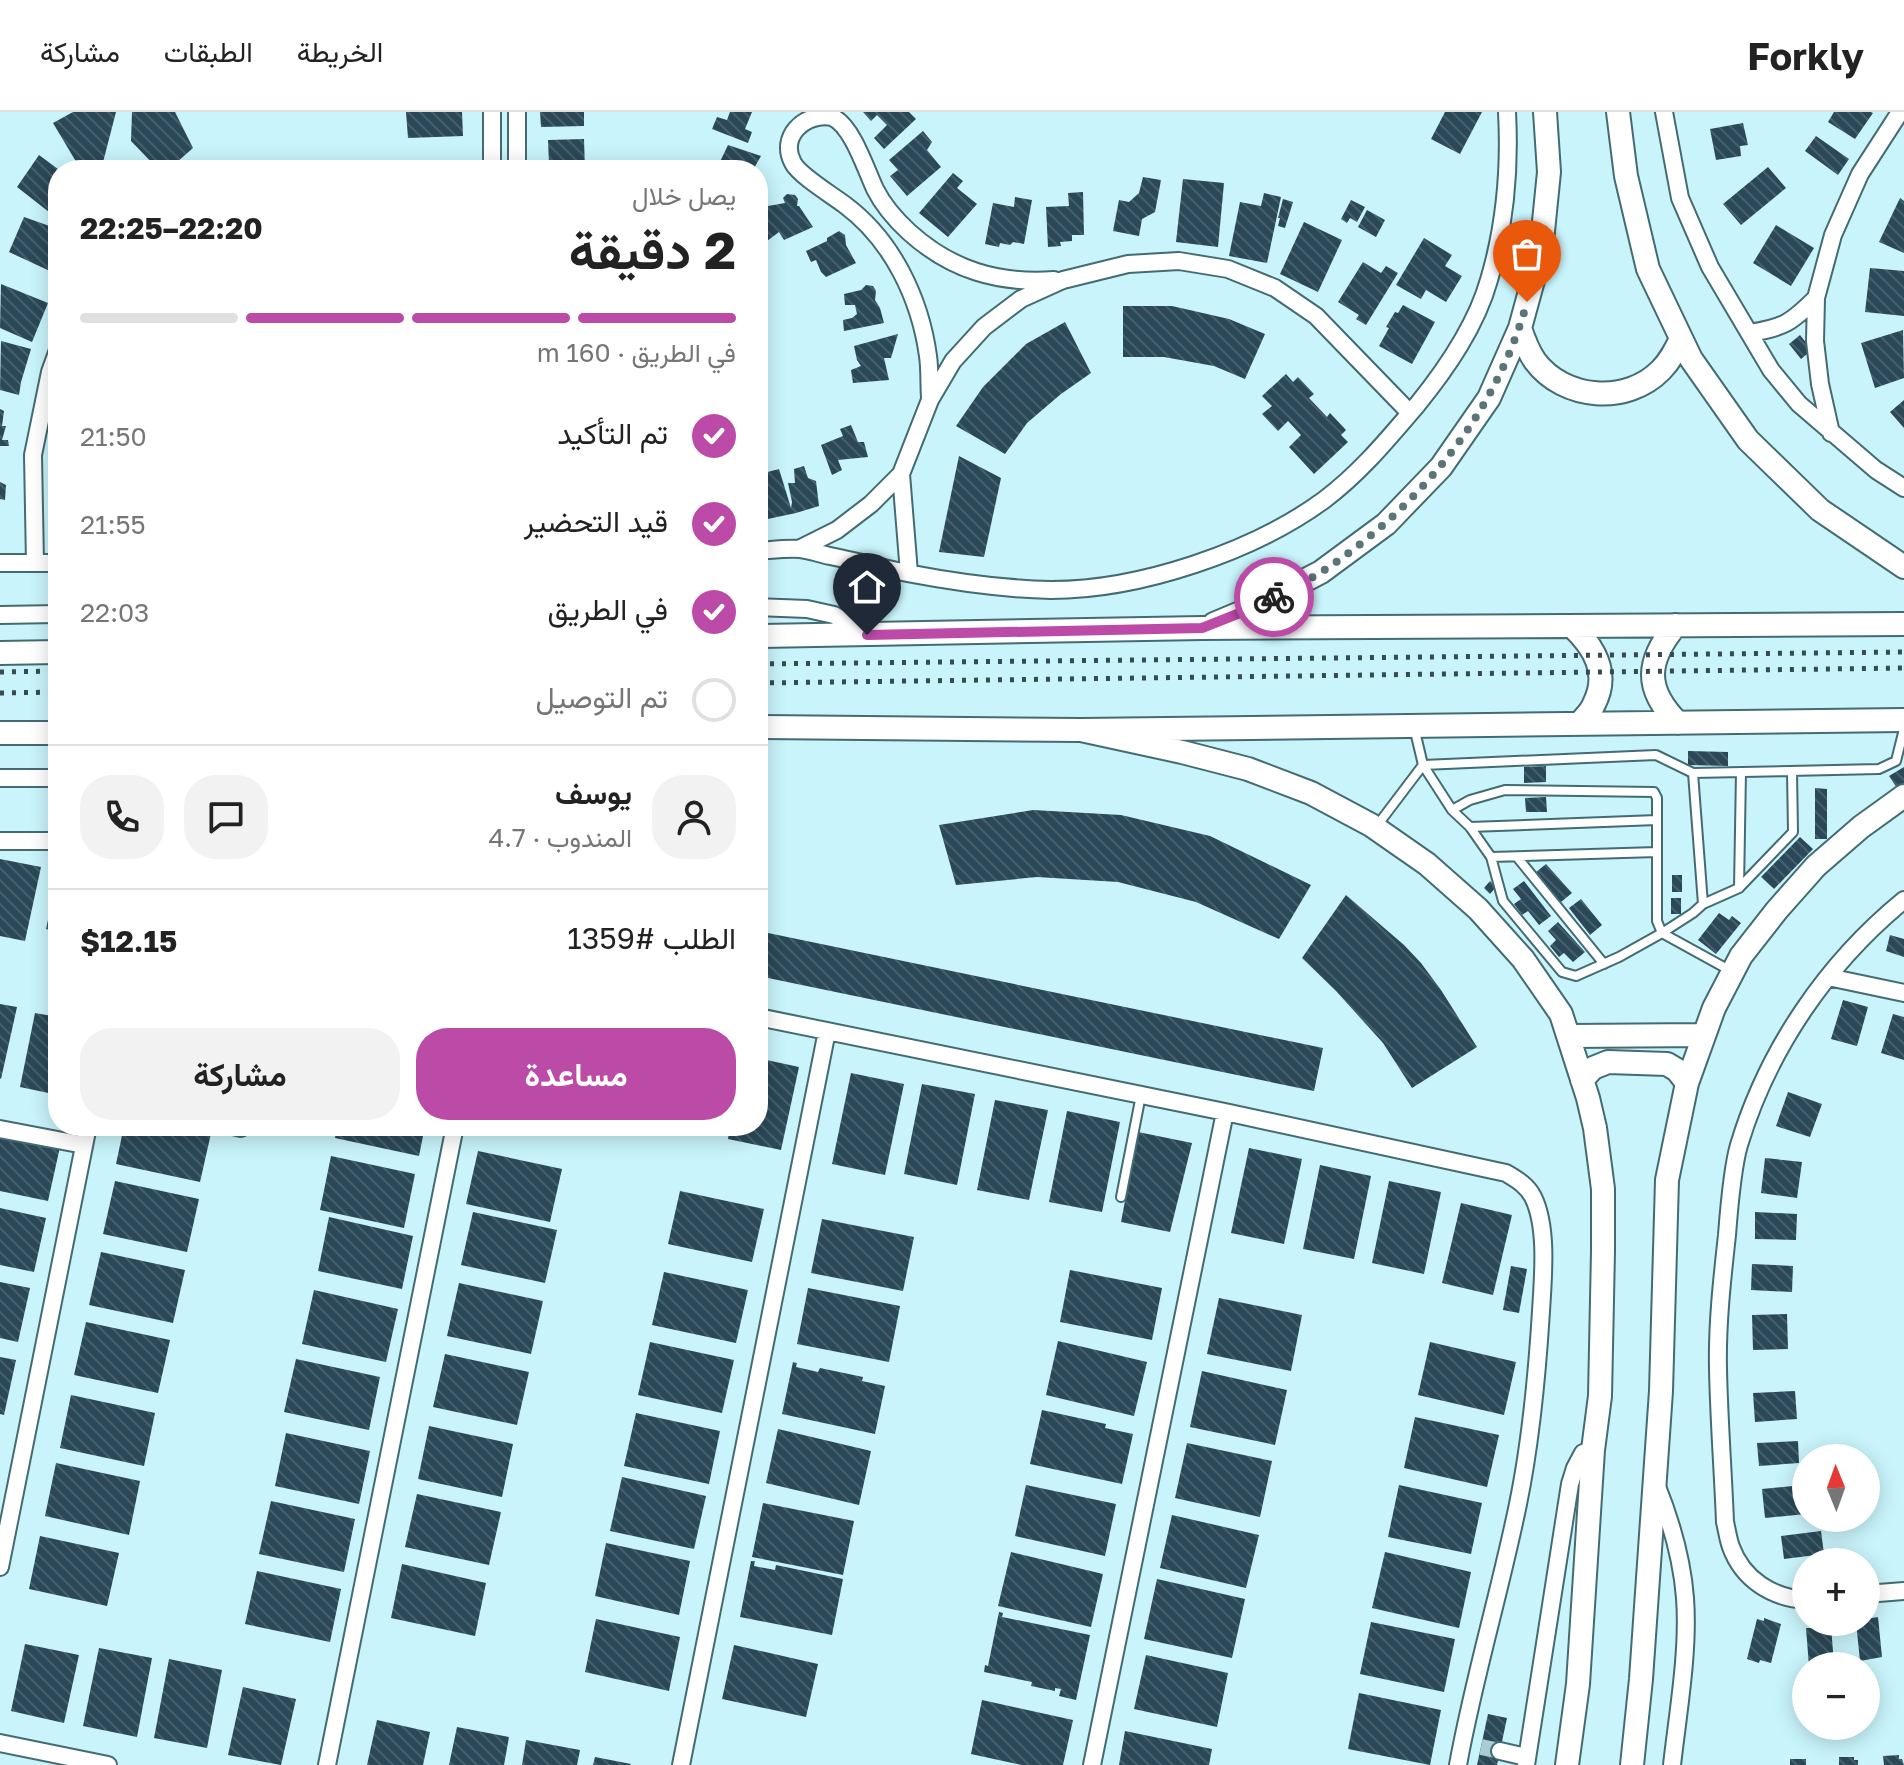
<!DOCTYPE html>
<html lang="ar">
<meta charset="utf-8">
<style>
body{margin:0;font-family:"Golos Text",Vazirmatn,sans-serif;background:#f2f2f2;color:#222;direction:rtl;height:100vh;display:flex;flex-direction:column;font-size:30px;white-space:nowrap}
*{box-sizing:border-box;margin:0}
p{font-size:26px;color:#767676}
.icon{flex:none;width:44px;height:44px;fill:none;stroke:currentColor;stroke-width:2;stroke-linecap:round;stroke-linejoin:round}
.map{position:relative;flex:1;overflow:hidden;direction:ltr}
.drawer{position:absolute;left:48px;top:48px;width:720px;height:976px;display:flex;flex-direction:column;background:#fff;border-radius:32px;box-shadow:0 4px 20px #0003;direction:rtl}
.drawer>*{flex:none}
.needle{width:52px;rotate:359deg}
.fabs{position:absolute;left:1792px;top:1332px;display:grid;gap:16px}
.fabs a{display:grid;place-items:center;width:88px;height:88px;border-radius:50%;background:#fff;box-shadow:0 4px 20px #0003;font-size:40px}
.pin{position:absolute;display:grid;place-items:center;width:68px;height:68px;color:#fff;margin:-82px -34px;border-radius:50% 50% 50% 0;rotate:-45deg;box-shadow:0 0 8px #0007}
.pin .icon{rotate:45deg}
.courier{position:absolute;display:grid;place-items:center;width:80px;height:80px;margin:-40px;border:6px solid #bb4ba7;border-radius:50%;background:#fff;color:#222;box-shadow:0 2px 10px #0007}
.summary em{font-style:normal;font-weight:700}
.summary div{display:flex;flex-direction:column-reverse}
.summary{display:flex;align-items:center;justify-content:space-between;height:136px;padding:0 32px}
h1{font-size:52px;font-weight:700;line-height:60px}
.bar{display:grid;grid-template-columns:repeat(4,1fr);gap:12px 8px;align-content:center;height:96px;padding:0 32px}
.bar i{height:10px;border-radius:6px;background:#e0e0e0}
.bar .selected{background:#bb4ba7}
.bar p{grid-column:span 4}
.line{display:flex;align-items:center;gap:20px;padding:0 32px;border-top:2px solid #e0e0e0}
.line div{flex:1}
.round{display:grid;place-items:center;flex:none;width:84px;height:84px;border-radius:32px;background:#f2f2f2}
ol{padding:0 32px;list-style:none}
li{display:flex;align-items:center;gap:24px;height:88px}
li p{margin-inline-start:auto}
li .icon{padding:8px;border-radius:50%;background:#bb4ba7;color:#fff;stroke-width:4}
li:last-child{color:#767676}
li i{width:44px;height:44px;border:4px solid #e0e0e0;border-radius:50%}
.cta{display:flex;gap:16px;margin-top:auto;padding:16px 32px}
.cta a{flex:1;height:92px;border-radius:32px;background:#bb4ba7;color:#fff;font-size:32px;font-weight:700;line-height:92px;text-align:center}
.cta a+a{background:#f2f2f2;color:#222}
header{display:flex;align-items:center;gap:48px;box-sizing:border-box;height:112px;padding:0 40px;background:#fff;border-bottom:2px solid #e0e0e0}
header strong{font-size:38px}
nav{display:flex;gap:44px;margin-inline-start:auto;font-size:28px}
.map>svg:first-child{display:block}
.building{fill:url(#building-back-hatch)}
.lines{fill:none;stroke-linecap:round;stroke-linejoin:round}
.street-tunnel{stroke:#a7cdd3;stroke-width:16;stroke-dasharray:16 8;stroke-linecap:butt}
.lane-casing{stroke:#446b71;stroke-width:12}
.street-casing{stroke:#446b71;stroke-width:20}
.secondary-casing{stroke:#446b71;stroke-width:26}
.lane{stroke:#fff;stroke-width:8}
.street{stroke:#fff;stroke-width:16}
.secondary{stroke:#fff;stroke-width:22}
.rail{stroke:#364b4f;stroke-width:5;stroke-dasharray:4 8;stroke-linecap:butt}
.done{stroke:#5a7478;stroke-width:8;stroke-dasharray:0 14.4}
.route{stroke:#bb4ba7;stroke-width:10}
</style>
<header>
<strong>Forkly</strong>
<nav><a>الخريطة</a><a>الطبقات</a><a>مشاركة</a></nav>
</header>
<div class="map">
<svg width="1904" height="1653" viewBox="0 0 1904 1653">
<defs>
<pattern id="building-back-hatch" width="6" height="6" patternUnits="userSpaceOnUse" patternTransform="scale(2)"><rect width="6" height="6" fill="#2a4858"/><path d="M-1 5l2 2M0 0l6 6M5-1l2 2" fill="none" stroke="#47606d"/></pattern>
</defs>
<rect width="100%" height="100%" fill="#c9f4fb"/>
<path class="building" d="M73 0H116L101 58H81L53 11Z
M132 0H175L193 36 168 58H159L131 29Z
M406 0H462L463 24 408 26Z
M540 0H584V14L541 15Z
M730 0H752L745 17 752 20 748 31 712 17 717 5 727 8Z
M863 0H909L916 7 884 37 874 26 887 13 877 3 871 9Z
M1445 0H1482L1460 42 1431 27Z
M1834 0H1871L1873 1 1855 27 1828 10Z
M1743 11 1748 33 1740 34 1741 44 1716 48 1710 17Z
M923 19 932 30 927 38 941 55 907 84 890 64 898 58 889 48Z
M1816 24 1849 47 1838 63 1805 39Z
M584 27 585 58H540V52H549L548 28Z
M728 33 761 44 753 58H716Z
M39 43 58 57V107L17 75Z
M194 49 210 58H190Z
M1768 55 1786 76 1741 113 1723 92Z
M953 61 963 69 957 76 977 92 948 125 919 101Z
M1143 65 1161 68 1155 100 1142 107 1139 124 1113 119 1119 88 1129 90 1139 81Z
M1183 67 1224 71 1218 135 1176 130Z
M1083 80 1084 123H1072V129L1060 130 1061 134 1048 135 1046 95 1069 94 1068 81Z
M1264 81 1281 85 1267 151 1229 144 1240 90 1261 94Z
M787 82 795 83 798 87 797 94H799L813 115 784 128 779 120 763 132 758 122V106L762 104V100L768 98V94L785 91 783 86Z
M1015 85 1032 88 1024 132 1013 130 1010 133 1000 131 999 135 985 132 993 91 1014 95Z
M1900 86 1904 89V141L1879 130Z
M1283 87 1293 90 1285 116 1278 114 1280 106H1278Z
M1351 88 1365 95 1357 110 1350 106 1347 111 1341 107Z
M1367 98 1385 108 1376 125 1358 115Z
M24 105 58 117V146L52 160 9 140Z
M1304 110 1342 128 1318 180 1280 162Z
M1776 113 1814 136 1791 174 1753 151Z
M839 119 845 123 846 133 856 151 826 165 821 160 816 148 811 150 806 139 827 129V126Z
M1424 126 1452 143 1445 154 1462 164 1446 190 1426 178 1421 187 1396 173Z
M1363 150 1381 161 1386 154 1398 161 1366 213 1356 207 1359 203 1338 190Z
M1870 156 1904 159V204L1865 200Z
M1 172 48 191 32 230 0 216Z
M866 173 873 174 876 179 875 188 880 196 884 211 844 219 843 208 852 206 857 202 855 193H845L844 182 861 178Z
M1403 193 1435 210 1412 252 1379 234 1389 216 1386 215 1395 200 1398 201Z
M1123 194H1172L1229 207 1265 222 1245 267 1214 254 1164 245H1123Z
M1065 210 1091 261 1061 282 1027 311 1005 342 956 314 983 275 1026 232Z
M1903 218 1904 266 1875 276 1861 231Z
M898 222 891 246H884L889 268 853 271 851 258 861 254 857 248 854 234Z
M1800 223 1812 238 1801 247 1789 232Z
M1 229 31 237 21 270 19 283 0 278Z
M1286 262 1293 270 1298 265 1314 282 1309 286 1327 305 1330 301 1346 318 1341 323 1348 330 1314 362 1289 335 1301 323 1288 309 1278 319 1262 302 1272 294 1262 284Z
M1904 288V316L1890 300Z
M0 297 4 299 2 314H6L2 328H8L9 334H0Z
M851 313 858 330H864L868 345 838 348 842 358 832 363 821 333 843 324 840 317Z
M959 344 1001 366 984 445 939 440Z
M804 354 808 366 816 369 819 394 796 401 763 408 765 399 759 384 760 377 765 374 760 362 779 357 791 396 792 390 788 371H795L794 357Z
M0 370 6 373 5 388 0 387Z
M1688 639 1728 640V654L1688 653Z
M1546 654V670L1524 671V655Z
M1904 655V671L1897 676 1889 664Z
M1815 676 1827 677V727H1815Z
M1546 685 1547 700H1526L1525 686Z
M1033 698 1121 703 1210 724 1311 773 1279 827 1196 790 1118 770 1037 765 956 773 939 713Z
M1800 725 1813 737 1774 777 1761 765Z
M0 747 41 755 25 829 0 824Z
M1546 752 1572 781 1561 790 1535 761Z
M1672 763H1682V780H1672Z
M57 768H58V820L46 817Z
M1490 769 1496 775 1490 782 1484 776Z
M1524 769 1551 804 1539 813 1528 799 1522 803 1514 792 1521 787 1513 777Z
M1346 783 1404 833 1421 851 1441 878 1477 935 1412 976 1383 931 1336 879 1302 846Z
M1671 786H1681V802H1671Z
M1581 787 1602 813 1590 823 1569 796Z
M1719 801 1729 808 1732 804 1741 811 1716 842 1698 828Z
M1558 810 1585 840 1573 850 1564 841 1559 845 1550 834 1556 828 1548 819Z
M758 819 1323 936 1314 979 758 864Z
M1890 823 1904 827V845L1886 839Z
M1843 888 1868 895 1857 934 1831 927Z
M0 892 17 895 1 967 0 966Z
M35 901 58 905V983L20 975Z
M1893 902 1904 905V948L1881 941Z
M758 946 799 955 781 1038 728 1027 730 1014H758Z
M851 961 904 972 885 1063 832 1052Z
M922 972 975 982 957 1073 904 1062Z
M1788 980 1822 992 1810 1025 1776 1014Z
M995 988 1048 998 1029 1088 977 1078Z
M1067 999 1120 1010 1102 1100 1049 1090Z
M124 1014H198L212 1017 200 1070 116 1052Z
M337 1014H425L419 1044 335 1026Z
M672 1014H709L707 1023Z
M1138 1020 1192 1031 1170 1120 1121 1110Z
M0 1022 60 1035 48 1089 0 1079Z
M1249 1036 1302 1047 1284 1132 1231 1121Z
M478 1039 562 1057 550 1110 466 1092Z
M331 1044 415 1062 404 1116 320 1098Z
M1765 1046 1802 1050 1797 1086 1761 1081Z
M1320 1053 1371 1064 1354 1147 1303 1137Z
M115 1069 199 1087 187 1140 103 1122Z
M1389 1069 1441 1080 1424 1162 1372 1151Z
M680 1079 764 1097 752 1150 668 1132Z
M1461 1091 1512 1103 1493 1183 1442 1171Z
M0 1096 46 1106 34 1160 0 1153Z
M473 1100 557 1118 545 1171 461 1153Z
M1755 1100 1797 1102 1796 1128 1755 1127Z
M329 1105 413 1124 402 1177 318 1159Z
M822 1107 914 1125 903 1179 811 1161Z
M101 1140 185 1158 173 1211 89 1193Z
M1752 1152 1793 1154 1792 1180 1751 1178Z
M1511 1154 1527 1157 1519 1201 1503 1198Z
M1070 1158 1162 1176 1152 1228 1060 1210Z
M664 1160 748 1178 736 1231 652 1213Z
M0 1170 30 1176 18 1230 0 1226Z
M459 1171 543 1189 531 1242 447 1224Z
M808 1176 900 1194 889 1250 797 1232Z
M314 1178 398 1197 386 1250 302 1232Z
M1219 1186 1302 1203 1291 1259 1207 1242Z
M1787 1202 1788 1237 1753 1238 1752 1203Z
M86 1210 170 1228 158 1281 74 1263Z
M1058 1229 1147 1250 1134 1304 1046 1283Z
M650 1230 734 1248 722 1301 638 1283Z
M1430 1230 1516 1250 1504 1303 1418 1283Z
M445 1242 529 1260 517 1313 433 1295Z
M0 1245 16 1248 4 1303 0 1302Z
M296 1247 380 1265 369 1318 284 1300Z
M793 1250 797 1251 796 1255 818 1260 820 1256 863 1265 862 1269 885 1274 875 1322 782 1302Z
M1202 1259 1287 1278 1275 1333 1190 1315Z
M1795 1279 1797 1307 1755 1310 1753 1281Z
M71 1283 155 1301 144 1354 60 1336Z
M1042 1298 1106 1312 1105 1316 1133 1322 1122 1372 1030 1352Z
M636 1301 720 1319 709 1372 624 1354Z
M1415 1305 1499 1323 1487 1375 1404 1356Z
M429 1314 513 1332 502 1385 418 1367Z
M778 1317 871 1339 859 1393 766 1371Z
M286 1321 370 1339 359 1392 275 1374Z
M1798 1329 1799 1351 1759 1354 1757 1331Z
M1187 1331 1272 1349 1260 1405 1175 1386Z
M56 1351 140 1369 129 1423 45 1404Z
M622 1365 706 1384 694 1437 610 1419Z
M1026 1373 1116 1392 1105 1444 1015 1424Z
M1399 1373 1482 1391 1471 1442 1388 1425Z
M1803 1373 1806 1402 1765 1406 1762 1377Z
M417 1382 501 1400 489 1453 405 1435Z
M271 1389 355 1407 344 1460 259 1442Z
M763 1391 854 1409 843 1463 752 1445Z
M1172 1403 1259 1423 1246 1476 1160 1456Z
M1821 1419 1824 1442 1784 1447 1781 1424Z
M40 1424 119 1441 107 1494 29 1477Z
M606 1431 690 1449 679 1503 595 1484Z
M1011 1440 1103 1462 1091 1515 998 1494Z
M1385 1440 1471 1460 1459 1516 1372 1496Z
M751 1449H755L754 1454 775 1458 776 1453 843 1467 832 1523 740 1505Z
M402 1452 486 1471 475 1524 391 1506Z
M257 1459 341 1477 330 1530 245 1512Z
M1157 1467 1245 1487 1232 1546 1144 1527Z
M999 1500 1003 1501 1002 1505 1090 1523 1076 1588 1059 1584 1061 1577 1055 1576V1579L1031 1574 1032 1570 984 1560 985 1553 988 1554Z
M1878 1505 1882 1545 1860 1549 1856 1510H1866V1507Z
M1764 1506 1781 1512 1771 1551 1760 1548 1759 1551 1747 1547 1757 1507 1764 1509Z
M596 1507 680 1525 669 1579 585 1560Z
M1371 1510 1455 1527 1444 1580 1360 1562Z
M1824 1512V1514H1831L1834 1552 1809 1554 1806 1516H1813V1513Z
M25 1532 79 1543 64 1611 11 1599Z
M734 1533 818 1552 806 1605 722 1587Z
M99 1536 152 1546 137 1625 83 1614Z
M1146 1543 1228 1561 1217 1615 1134 1597Z
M169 1547 222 1558 207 1636 154 1626Z
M243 1575 296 1587 281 1653 228 1643Z
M1359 1581 1441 1598 1430 1653 1348 1637Z
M982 1588 1073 1608 1063 1653H1022L971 1642Z
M1488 1602 1507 1606 1497 1653H1477Z
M377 1608 430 1620 423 1653H367Z
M457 1615 509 1625 504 1653H449Z
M1125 1619 1212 1637 1209 1653H1119Z
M526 1628 580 1638 577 1653H522Z
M1899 1643V1647H1902L1904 1653H1884L1883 1644Z
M595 1645 631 1652 630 1653H593Z
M1839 1645H1854V1648H1858V1653H1839Z
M1790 1647H1806V1653H1790Z"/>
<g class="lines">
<path class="street-tunnel" d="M1481 1635 1500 1639"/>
<g class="lane-casing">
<path id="lane" d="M1414 615 1423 653 1452 698 1470 715 1491 745 1503 789 1562 860 1576 864 1619 845 1662 821 1693 801 1703 792 1739 776 1793 720 1792 660
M1452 698 1470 688 1505 678 1654 680 1657 686V809L1662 821 1731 859
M1376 715 1423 653 1656 643 1693 661
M1470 715 1657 708
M1491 745 1657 740
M1517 745 1604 852
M1739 776 1741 660
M1703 792 1693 661 1879 657 1896 649 1904 617
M1121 1085 1141 983"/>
</g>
<g class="street-casing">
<path id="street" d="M492 0V58
M517 0V58
M1664 0 1680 86 1710 155 1771 258 1799 292 1876 358 1904 376
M1749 221C1783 216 1791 211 1816 186
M930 286C929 272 930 257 928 244 920 186 892 128 845 93 832 83 800 64 793 51 779 25 804 0 832 5 852 13 866 58 875 77 883 93 896 108 909 120 951 158 998 172 1054 168
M1831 321 1820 272 1815 229 1816 186 1833 123 1860 62 1900 0
M901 362 909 461
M799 437 837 418 871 392 901 362 930 288 953 249 984 215 1021 187 1063 168 1128 152 1179 149 1228 157 1275 176 1316 204 1410 301
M758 439C772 438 787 436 800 437 810 438 820 442 830 444 856 449 881 456 907 461 954 470 1003 477 1051 478 1139 478 1253 440 1324 388 1360 361 1388 327 1417 293 1447 256 1476 214 1489 168 1505 114 1510 56 1507 0
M0 451H58
M35 451 33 343 50 260 58 238
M758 495 807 497 834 503 866 522
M0 503 58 502
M0 666H58
M0 729H58
M1828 865 1904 881
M758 905 1225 1000 1506 1061C1516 1067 1527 1073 1533 1085 1548 1115 1543 1165 1541 1199 1537 1264 1531 1329 1518 1392 1500 1480 1474 1565 1458 1653
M233 1014 241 1016
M0 1017 84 1033
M1656 1372C1671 1409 1682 1446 1685 1486 1689 1538 1678 1600 1672 1653
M0 1455 88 1014
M1866 1482 1904 1479
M1806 1488C1773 1486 1743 1468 1731 1435 1728 1427 1727 1418 1725 1410 1723 1359 1719 1308 1718 1257 1717 1213 1722 1168 1727 1123 1729 1097 1732 1057 1739 1033 1768 937 1827 851 1904 788
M0 1631 108 1653
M1500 1639 1526 1645
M327 1653 455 1014
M681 1653 827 919
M1092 1653 1225 1000
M1526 1653 1570 1372 1575 1356 1583 1341 1593 1338"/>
</g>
<g class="secondary-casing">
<path id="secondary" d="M1618 0 1626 64 1648 157 1691 247 1748 328 1820 398 1904 455
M1520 216C1524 228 1528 239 1535 249 1564 288 1627 293 1661 258 1670 249 1675 239 1681 227
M1214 512 1250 497 1321 460 1386 412 1441 355 1489 286 1520 216 1541 139 1549 60 1545 0
M1676 513C1646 549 1644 577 1678 611
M1572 514C1594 535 1610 561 1594 592 1591 600 1584 606 1579 612
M758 524 1202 516 1904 512
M0 541 58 540
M758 615 1081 618 1904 608
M1081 618 1182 640 1248 657 1311 681 1371 713 1427 752 1478 797 1523 847 1561 902 1588 986 1595 1016 1603 1077V1139L1600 1284 1593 1338 1578 1572 1567 1653
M0 621H58
M1569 924 1704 923
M1582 968 1593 956 1608 950 1667 952 1677 958 1687 971
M1632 1653 1641 1567 1661 1279 1667 1068 1687 971 1714 896 1741 844 1777 798 1816 754 1861 715 1904 684"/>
</g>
<use href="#lane" class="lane"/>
<use href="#street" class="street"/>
<use href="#secondary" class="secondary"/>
<path class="rail" d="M758 552 1904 540
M0 560 58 559
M758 571 1904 556
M0 581 58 580"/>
</g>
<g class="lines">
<path class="done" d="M1274 485C1290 476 1308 469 1323 459 1419 395 1496 303 1527 190"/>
<path class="route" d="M867 523 1202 516 1250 497 1274 485"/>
</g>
</svg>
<div class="fabs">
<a><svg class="needle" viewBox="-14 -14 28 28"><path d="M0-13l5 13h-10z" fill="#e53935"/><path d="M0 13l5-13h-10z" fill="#767676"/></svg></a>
<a>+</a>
<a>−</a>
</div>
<div class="pin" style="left:1527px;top:190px;background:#ea580c"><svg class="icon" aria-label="bag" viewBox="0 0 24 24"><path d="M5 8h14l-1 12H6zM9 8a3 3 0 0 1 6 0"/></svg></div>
<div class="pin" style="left:867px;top:523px;background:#1f2937"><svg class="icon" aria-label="home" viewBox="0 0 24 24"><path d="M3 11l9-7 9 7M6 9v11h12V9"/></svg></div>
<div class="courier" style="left:1274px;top:485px"><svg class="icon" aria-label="bike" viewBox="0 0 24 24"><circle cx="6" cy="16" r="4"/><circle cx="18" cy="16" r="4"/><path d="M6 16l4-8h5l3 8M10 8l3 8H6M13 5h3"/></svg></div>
<section class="drawer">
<div class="summary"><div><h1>2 دقيقة</h1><p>يصل خلال</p></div><em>22:20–22:25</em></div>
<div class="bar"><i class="selected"></i><i class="selected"></i><i class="selected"></i><i></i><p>في الطريق · 160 m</p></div>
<ol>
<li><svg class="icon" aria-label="check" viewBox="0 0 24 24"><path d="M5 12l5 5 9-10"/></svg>تم التأكيد<p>21:50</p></li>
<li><svg class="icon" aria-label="check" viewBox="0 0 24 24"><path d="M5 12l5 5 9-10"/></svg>قيد التحضير<p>21:55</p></li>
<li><svg class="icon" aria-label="check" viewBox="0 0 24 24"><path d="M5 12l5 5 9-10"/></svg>في الطريق<p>22:03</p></li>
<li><i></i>تم التوصيل</li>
</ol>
<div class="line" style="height:144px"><a class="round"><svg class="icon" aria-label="person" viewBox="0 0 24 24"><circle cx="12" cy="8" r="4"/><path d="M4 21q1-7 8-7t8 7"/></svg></a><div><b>يوسف</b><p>المندوب · 4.7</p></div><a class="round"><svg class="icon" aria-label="chat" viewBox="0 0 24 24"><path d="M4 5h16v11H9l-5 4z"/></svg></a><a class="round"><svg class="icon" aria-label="phone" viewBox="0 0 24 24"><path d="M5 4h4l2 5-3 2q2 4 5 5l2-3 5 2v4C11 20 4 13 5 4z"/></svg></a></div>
<div class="line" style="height:104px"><div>الطلب #1359</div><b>$12.15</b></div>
<div class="cta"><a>مساعدة</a><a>مشاركة</a></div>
</section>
</div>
